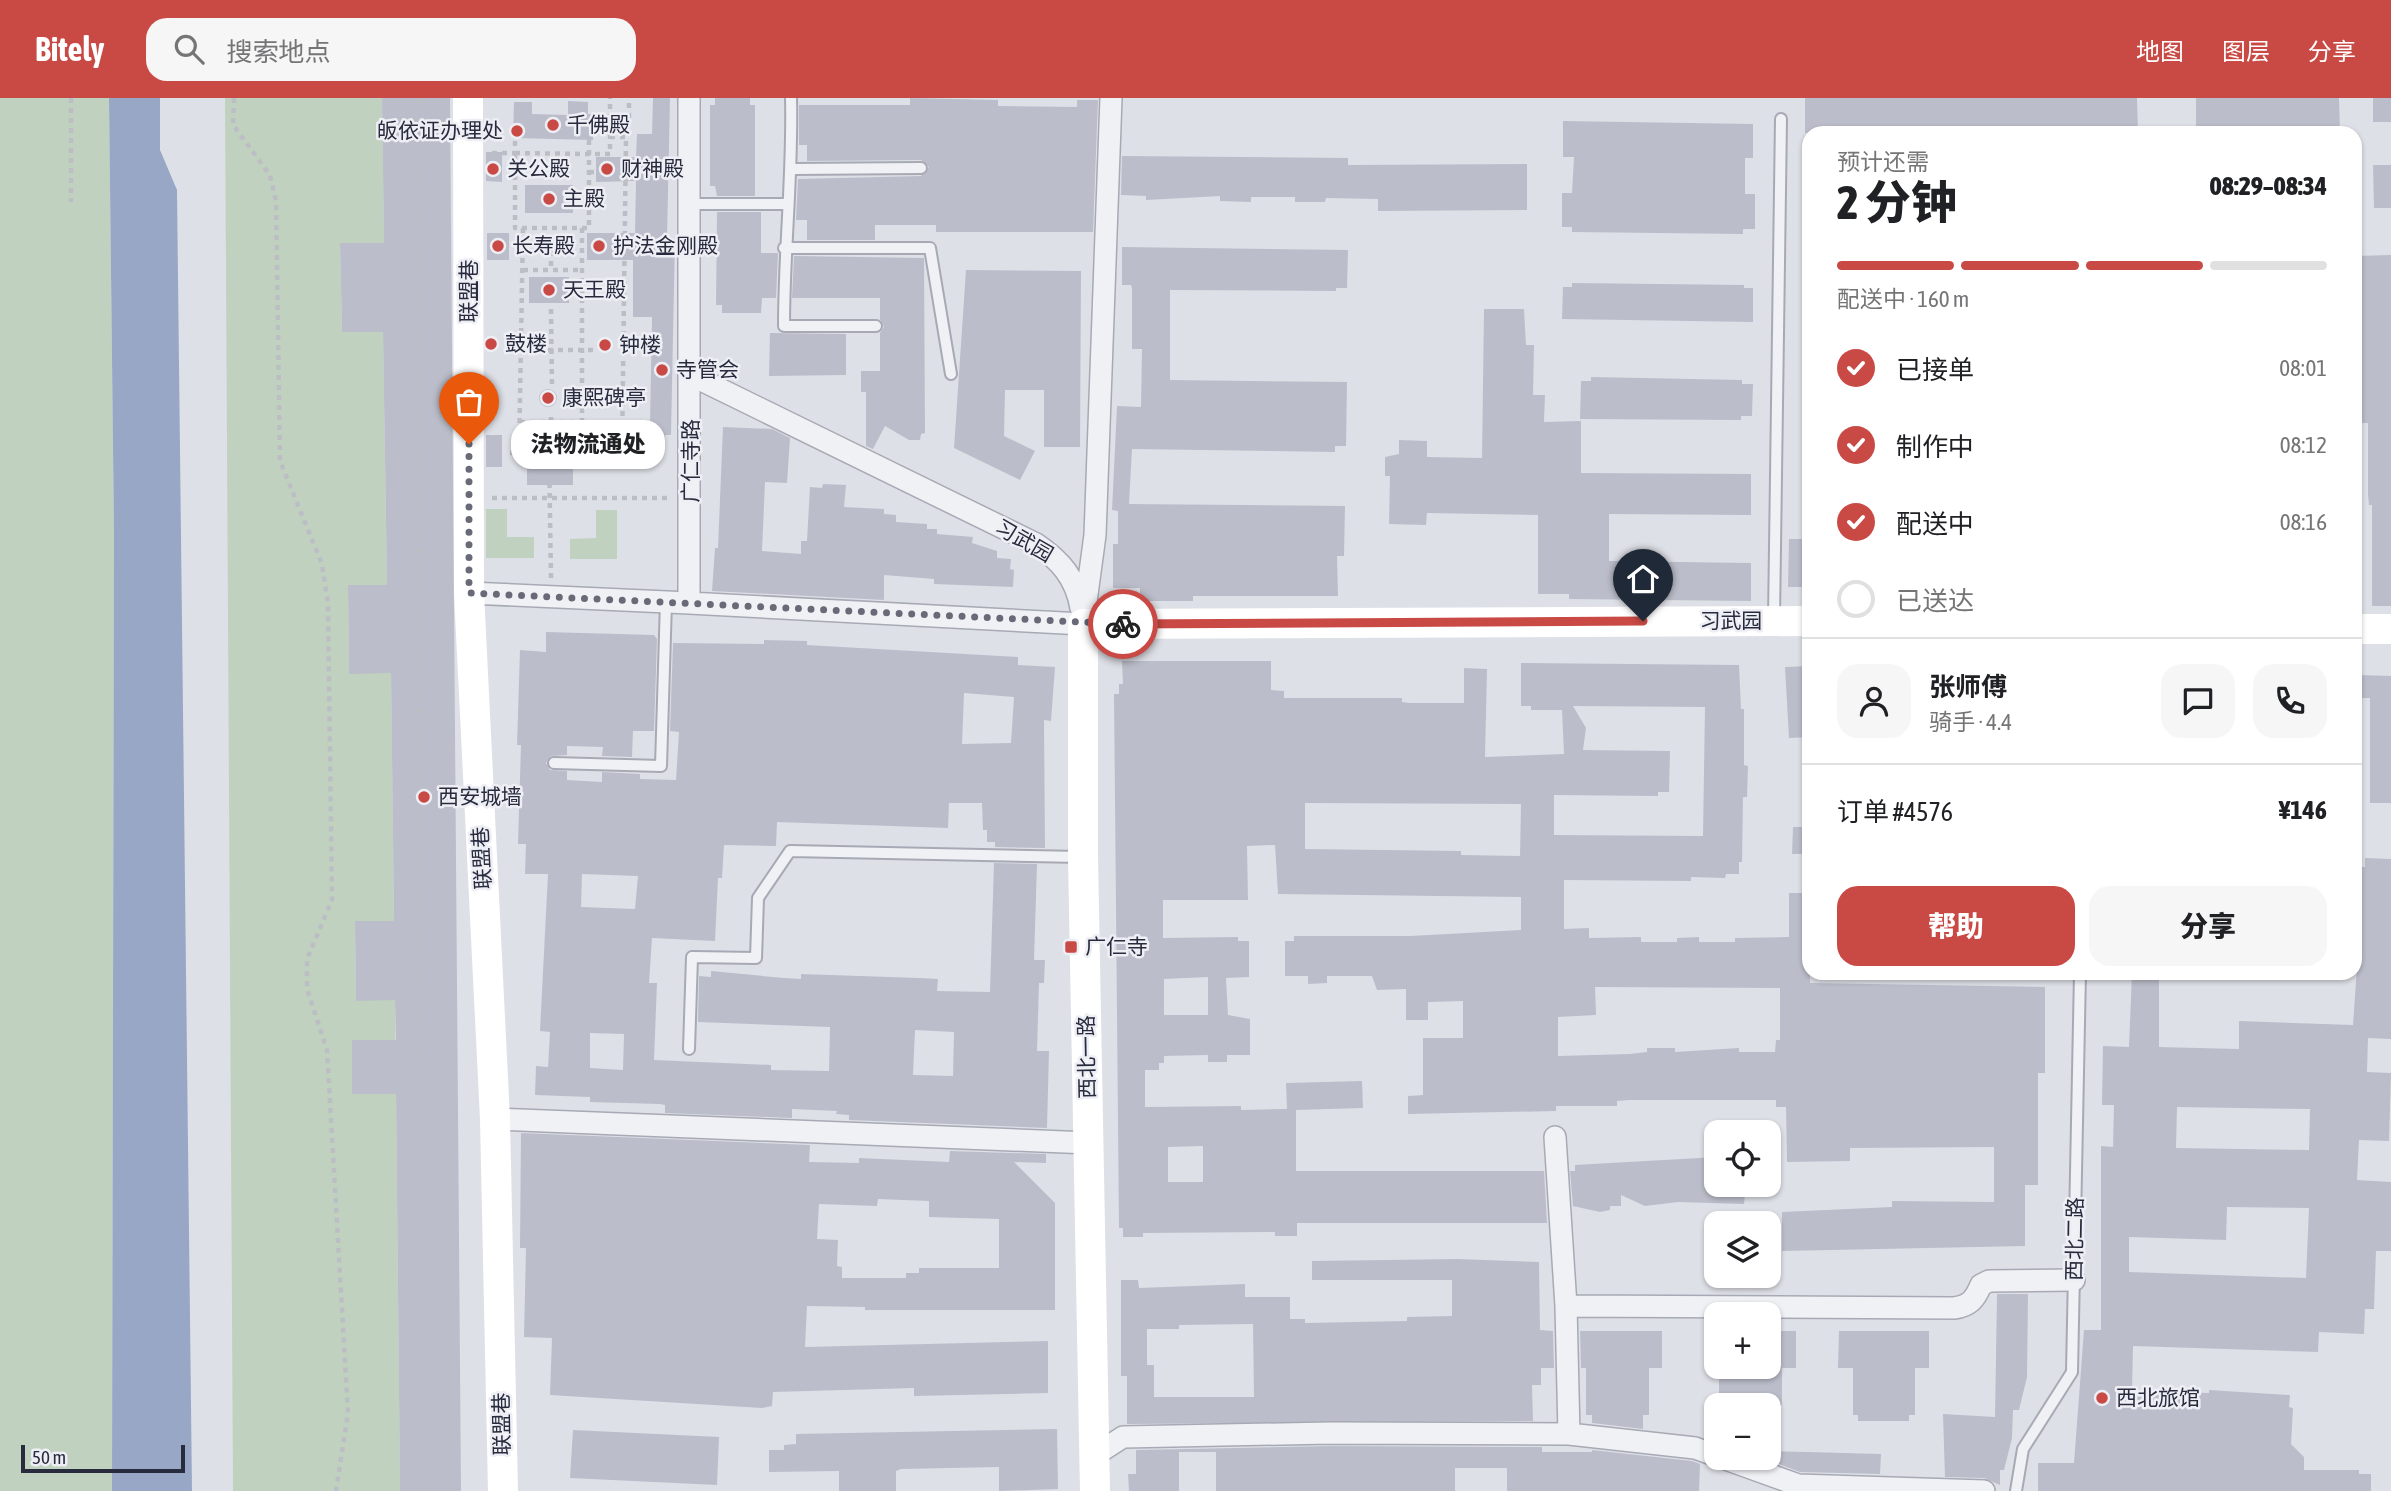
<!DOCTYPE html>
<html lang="zh">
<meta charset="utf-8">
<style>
body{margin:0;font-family:"Asap Condensed","Noto Sans SC",sans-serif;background:#f6f6f6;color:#202124;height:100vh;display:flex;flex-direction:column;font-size:26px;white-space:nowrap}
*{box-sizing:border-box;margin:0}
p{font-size:23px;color:#757577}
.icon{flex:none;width:38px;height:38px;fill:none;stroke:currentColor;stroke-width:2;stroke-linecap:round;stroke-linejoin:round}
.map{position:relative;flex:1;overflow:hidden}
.side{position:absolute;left:1802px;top:28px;width:560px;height:854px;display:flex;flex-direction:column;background:#fff;border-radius:21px;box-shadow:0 2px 5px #0004}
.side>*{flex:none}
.buttons{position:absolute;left:1704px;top:1022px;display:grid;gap:14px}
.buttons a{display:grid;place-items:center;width:77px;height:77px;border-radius:14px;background:#fff;box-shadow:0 2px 5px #0004;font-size:35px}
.scale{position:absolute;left:21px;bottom:18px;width:164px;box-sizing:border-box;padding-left:7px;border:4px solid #282b3d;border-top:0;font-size:19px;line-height:24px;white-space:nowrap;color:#282b3d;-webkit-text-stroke:5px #edeff5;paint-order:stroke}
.pin{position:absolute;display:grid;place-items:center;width:60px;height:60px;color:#fff;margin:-72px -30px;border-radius:50% 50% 50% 0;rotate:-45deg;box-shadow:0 0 7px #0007}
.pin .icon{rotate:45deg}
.courier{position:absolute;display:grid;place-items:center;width:70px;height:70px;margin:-35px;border:5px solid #c94a45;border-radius:50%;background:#fff;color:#222;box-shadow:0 2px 9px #0007}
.bubble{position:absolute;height:49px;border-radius:21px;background:#fff;box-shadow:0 2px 5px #0004;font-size:23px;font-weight:800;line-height:49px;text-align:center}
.overview em{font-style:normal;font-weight:800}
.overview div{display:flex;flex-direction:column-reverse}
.overview{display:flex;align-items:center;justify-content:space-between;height:119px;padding:0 35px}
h1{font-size:46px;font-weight:800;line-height:52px}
.bar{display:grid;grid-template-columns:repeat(4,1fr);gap:10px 7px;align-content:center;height:84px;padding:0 35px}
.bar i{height:9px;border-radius:5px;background:#e0e0e0}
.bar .active{background:#c94a45}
.bar p{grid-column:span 4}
.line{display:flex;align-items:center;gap:18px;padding:0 35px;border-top:2px solid #e0e0e0}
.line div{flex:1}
.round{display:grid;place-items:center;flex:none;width:74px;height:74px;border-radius:21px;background:#f6f6f6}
ol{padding:0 35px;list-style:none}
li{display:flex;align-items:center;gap:21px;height:77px}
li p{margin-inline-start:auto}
li .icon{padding:7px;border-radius:50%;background:#c94a45;color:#fff;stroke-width:4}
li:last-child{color:#757577}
li i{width:38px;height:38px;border:4px solid #e0e0e0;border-radius:50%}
.cta{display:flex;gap:14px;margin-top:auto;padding:14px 35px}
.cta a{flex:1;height:80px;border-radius:21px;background:#c94a45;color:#fff;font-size:28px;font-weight:800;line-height:80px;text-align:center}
.cta a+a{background:#f6f6f6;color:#202124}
header{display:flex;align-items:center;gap:42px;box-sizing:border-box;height:98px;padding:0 35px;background:#c94a45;color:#fff}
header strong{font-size:33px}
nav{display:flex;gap:38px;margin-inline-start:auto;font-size:24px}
.search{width:490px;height:63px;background:#f6f6f6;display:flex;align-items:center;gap:18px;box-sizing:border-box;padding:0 24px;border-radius:21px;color:#757577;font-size:26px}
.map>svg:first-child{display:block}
.green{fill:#c0d1bf}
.water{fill:#99a7c6}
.building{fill:#bbbeca;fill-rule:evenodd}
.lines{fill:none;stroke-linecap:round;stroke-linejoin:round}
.lane-casing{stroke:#a7aab4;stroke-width:14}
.street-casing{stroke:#a7aab4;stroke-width:24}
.path{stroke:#bcbec5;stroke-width:4.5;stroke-dasharray:5 5;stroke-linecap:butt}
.lane{stroke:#f0f1f5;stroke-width:10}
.street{stroke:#f0f1f5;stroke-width:21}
.secondary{stroke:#fff;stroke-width:30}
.done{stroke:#686a78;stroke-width:7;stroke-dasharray:0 12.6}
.route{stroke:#c94a45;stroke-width:9}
.poi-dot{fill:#c94a45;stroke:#edeff5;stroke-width:2.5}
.labels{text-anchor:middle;stroke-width:5;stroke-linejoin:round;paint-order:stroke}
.poi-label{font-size:21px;fill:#282b3d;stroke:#edeff5;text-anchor:start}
.street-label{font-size:21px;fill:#282b3d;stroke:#edeff5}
</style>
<header>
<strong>Bitely</strong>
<div class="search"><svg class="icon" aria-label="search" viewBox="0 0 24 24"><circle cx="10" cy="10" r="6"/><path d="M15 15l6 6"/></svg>搜索地点</div>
<nav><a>地图</a><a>图层</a><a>分享</a></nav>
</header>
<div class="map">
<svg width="2391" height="1393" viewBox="0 0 2391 1393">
<rect width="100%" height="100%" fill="#dee0e7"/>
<path class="green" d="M0 0H109L114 434 112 1393H0Z
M225 0H382L384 145 340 146 342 234H383L387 487H348L349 575H391L394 823 355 824 356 902H395L400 1393H233Z
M486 411H507V439H534V460H486Z
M596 412H617V461H570V441L596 440Z"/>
<path class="water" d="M109 0H160V52L177 92 192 1393H112L114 434Z"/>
<path class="building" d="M382 0H450L461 1393H400L396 996H352V942H396L395 902 356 903 355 823H394L391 575 349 576 348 487H387L383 234H342L340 145H384Z
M653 0H670L667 141H675L671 337H665V346L599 345V325H650L652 219H633V162H587V135H635L636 83 596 84V59H636L637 36H652Z
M715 0H750V7H755V98H717L715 88H710V7H715Z
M910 0 998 2V8L1077 9V2H1098L1093 134H936V127H875V142H807V122H796L798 81 921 78 929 69 921 62 807 63V47H799V7H910Z
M1805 0H2137L2138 35H1805Z
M2196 0H2339L2340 35 2196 34Z
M2373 0H2391V24H2373Z
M568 3 588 4V16H593V42L513 40 514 4H532V16L568 17Z
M1563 23 1753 26V60H1745V96H1755V131H1743V136L1572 134V129H1562V95H1572L1574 59H1563Z
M486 54H502V84L486 83Z
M1122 58 1348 60V67L1527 66V112L1378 113V101L1326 100 1325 104H1295V99H1251V104L1220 103V98L1146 102V98L1121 97Z
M2373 67H2391V110H2374Z
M525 87H573V115H525Z
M717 114H761V155H778L776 200H762L761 215H722V207H716Z
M487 135H509V162H487Z
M1122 149 1348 152 1347 190H1336V193L1170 192V282L1347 284 1346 348H1335V354L1132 351 1129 406 1345 408 1344 458H1337L1338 498H1193V503H1140V490H1113V446H1118V413L1112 412 1117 308 1141 309 1142 251H1132V190L1131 187H1122Z
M2391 157V508H2372V407H2369L2368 397V325H2356V158Z
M794 158 924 160 925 335 921 336 920 342H909L885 328 873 351 866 348V294H861V273H880V235L884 229 880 221V200H792Z
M966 172 1081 173 1080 349H1044V292H1005L1004 338 1035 353 1020 382 954 350Z
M529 179H569V205H529Z
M1572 185 1744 187V190H1753V224L1562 221 1563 189H1572Z
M1484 211H1524L1526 247H1534L1533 297H1545L1544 324 1581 323V375L1751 376V417L1609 416V463L1751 465V503L1569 501V496H1538V417L1427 415 1426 427 1389 426 1390 378H1385V359L1399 356V342L1427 343V359L1482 360Z
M770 235 846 236V277L769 278Z
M1591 279 1742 282V286H1753L1752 318H1741V322L1580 321 1581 283H1591Z
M539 300a9 9 0 1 1 18 0a9 9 0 1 1-18 0Z
M723 329 772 331 790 340 787 385 765 384 762 453 801 456V443H807L810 389 822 390 823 386 846 387 844 409 884 411V416L896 417V424L927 426V431H937V436L973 439 972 445 997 453V460L1011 461 1010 471 1014 472 1013 489 934 486V481L884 477V502L712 493 715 450H718Z
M486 337H502V369H486Z
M527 360H573V387H527Z
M1789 441H1810V489H1788Z
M546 534 654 537 657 541 654 633H633L632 659 602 658 603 649 567 648V657L551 658 546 665 550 672 567 673V682L602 684V674L640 676V681L676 682 679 634 670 633 673 545 764 546V542L807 543V547L1018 559V567L1055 569 1051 623 1044 622 1045 750 995 749V744H987V732H983L982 705H949L948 730 777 724 776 748 724 747 722 780H718L715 843 652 840 649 885H657L654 962 771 967V972L829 973 830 929 698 924 699 878 711 879V873L784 880 801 881V876L919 880 938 881 937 893 990 894 994 765 1037 766 1034 862H1045L1044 885H1039L1037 953H1049L1047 1030 849 1022V1017L836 1016 837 1013 792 1011V1020L665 1015V1007L660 1006 590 1004V999L535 997 536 968 548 969 550 934 540 933 548 776H525L526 746H518L521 647H517L520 552 546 554ZM964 595 1014 599 1011 645 962 646ZM582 776 638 778 635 811 581 809ZM915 932 954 934 953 978 913 977ZM590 935 624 936 623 972 590 970Z
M1122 563H1271V592L1284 593V600H1402V604L1409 605H1464V570L1487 571 1485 659 1564 656 1562 612H1531V608H1521V565L1739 567 1741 611H1744V667L1748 668 1747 699H1743L1742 764H1739V776H1726L1725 780 1691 779V783L1564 782V831L1589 830V840L1641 839V844H1677V840L1699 839V844H1735V840L1789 839V795H1810V885L2045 889V975H2038V1087H2025V1148L1782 1153V1114L1892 1109V1103L1994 1104V1049L1850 1050V1063L1787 1064 1786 1009H1776V1002H1629L1617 1003V1008H1556V1013L1408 1016V998L1423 997V940H1463V903L1428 904V922H1406V891L1377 892 1372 878H1327V885L1308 886V878H1285V843H1294V838H1410L1521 832V799L1278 796 1275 747 1247 748 1248 802H1163V840L1238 839V843H1249V879L1226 880 1228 917 1250 921V957H1227V964H1208V957L1164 958V965H1159V972H1145V1009L1241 1008V1012L1287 1011 1286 985 1362 983 1363 1010 1296 1012V1073H1544L1547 1125H1297V1138H1275V1134L1143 1135V1139H1123V1130H1119L1114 596H1119V586H1123ZM1573 608 1705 609 1703 738 1554 737V697L1658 698V694H1669L1670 653 1583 652 1586 630ZM1305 705 1521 706 1520 758 1461 757V753L1305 751ZM1208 879V917H1164V881ZM1595 889 1780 890V942H1776L1775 954H1739V950L1675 954V950H1647V954L1630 956 1558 958V919L1596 917ZM1203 1048V1084H1168V1049Z
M1810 568V639L1789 640 1785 569Z
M2359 577 2391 578V705H2370V600H2358Z
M1793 729H1810V756H1792Z
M2365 760 2391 761V941L2368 940 2367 974 2391 975 2389 1043 2359 1042 2357 1082 2391 1084V1153H2376L2374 1211H2365L2364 1236 2319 1234 2318 1254 2133 1248 2132 1293 2209 1295V1292L2290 1297 2289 1309 2293 1310 2291 1346 2304 1359V1372H2359V1376H2371V1393H2038V1365H2074L2084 1232H2101V1048L2113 1049 2114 1007H2102L2103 948 2129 949 2132 875H2159V949L2239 951V923L2353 927 2358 855H2356V809H2359V769H2365ZM2177 1009 2310 1011 2309 1052 2176 1050ZM2227 1109 2309 1110 2306 1180 2129 1174V1139L2226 1142Z
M521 1035 810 1047 809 1064 859 1065V1060L949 1064 950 1053 1046 1056V1065L1014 1064 1055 1105V1212H865V1209L807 1208 805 1249 1048 1243V1295L914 1298V1290L773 1294 772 1308 762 1310 550 1297 552 1240 524 1239 526 1150H520ZM878 1101 929 1103V1119L999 1121V1170H919V1175H906V1180H842V1169L837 1168 838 1142 817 1141 819 1106 877 1108Z
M1717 1059V1087H1746L1744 1106 1678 1104 1645 1108 1621 1097V1108H1610V1112L1600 1114 1573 1108 1570 1073H1575V1067Z
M1457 1161 1539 1164 1540 1232 1553 1233 1554 1270H1541V1287H1532L1533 1323 1127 1326V1278H1121V1182H1138L1139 1190 1245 1186V1199H1290V1221H1305V1225L1407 1223V1219L1452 1218V1182H1312V1163ZM1253 1226 1254 1299H1154V1267H1147V1231H1179V1227Z
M1997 1196H2028L2027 1279 2019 1312H2013L2012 1340 2004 1372H2000V1387L1984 1380 1945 1379 1943 1316 1995 1319Z
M1580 1233H1662V1270H1649V1317H1643V1331L1592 1325V1317H1586V1270H1581Z
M1769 1233H1796V1270H1782V1307H1719V1269H1769Z
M1839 1233H1929V1270H1915V1317H1909V1323H1858V1317H1853V1270H1838Z
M1057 1331 1058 1391 999 1393V1369L901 1371 896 1373V1393H839V1373L769 1374V1352H784V1347L796 1346V1336Z
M573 1332 719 1339 717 1387 570 1380Z
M1330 1348 1542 1349V1354H1592V1352L1692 1363 1700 1366 1699 1393H1507V1370H1455V1393H1216V1354H1179V1393H1129L1128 1376H1136V1352Z
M1773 1353 1881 1356 1880 1376 1800 1374 1773 1364Z"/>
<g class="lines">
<g class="lane-casing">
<path id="lane" d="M791 0C793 76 784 151 784 228H876
M793 71 921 70
M689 106H786
M784 150H930L951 276
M1774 520 1781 21
M554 665 661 668 666 504
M689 951 692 859 756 860 758 800 790 753 1081 759
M2016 1393 2023 1351 2072 1274 2080 875"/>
</g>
<g class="street-casing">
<path id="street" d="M691 277 1036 446C1060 462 1076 480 1081 510
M469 495 689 505V0
M689 505 1083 526
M1083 526 1095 437 1111 0
M495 1021 1089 1045
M1555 1039 1566 1208 1569 1336
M1566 1208 1954 1210C1970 1208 1975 1201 1981 1187L1989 1183 2074 1182
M1095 1357 1123 1339 1330 1335 1569 1336 1695 1350 1717 1358
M1723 1360 1798 1387 1984 1393"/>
</g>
<path class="path" d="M71 0V104
M234 0 233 27 270 77 276 103 280 363 322 466 328 506 332 802 307 861V891L327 952 348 1315 336 1393
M417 0 422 1393
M610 21H629V0
M610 39H626L622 355
M589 42V56H610V0
M492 55H515V41
M515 55 589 56V130H515Z
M589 74H598
M582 130V356
M551 153V172
M523 172H581
M551 211 552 289
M508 252H594
M520 324H582
M551 324V316
M510 355H549
M519 355 523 130
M492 400H669
M551 480 549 355 587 356"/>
<use href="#lane" class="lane"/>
<use href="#street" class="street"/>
<path class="secondary" d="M468 0 469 495 495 1021 503 1393
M2356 531H2391
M1095 1393 1083 759V526L1810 523"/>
</g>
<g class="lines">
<path class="done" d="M469 346V495L1123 526"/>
<path class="route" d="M1123 526 1643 523"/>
</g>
<g class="poi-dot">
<circle cx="553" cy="27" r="7"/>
<circle cx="517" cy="33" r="7"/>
<circle cx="493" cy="71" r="7"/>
<circle cx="607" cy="71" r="7"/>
<circle cx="549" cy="101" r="7"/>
<circle cx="498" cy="148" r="7"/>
<circle cx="599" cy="148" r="7"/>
<circle cx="549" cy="192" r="7"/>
<circle cx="491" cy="246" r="7"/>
<circle cx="605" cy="247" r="7"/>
<circle cx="662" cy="272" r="7"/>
<circle cx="548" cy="300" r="7"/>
<circle cx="424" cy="699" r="7"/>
<rect x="1064" y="842" width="14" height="14" rx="3.5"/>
<circle cx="2102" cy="1300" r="7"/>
</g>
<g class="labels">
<g class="poi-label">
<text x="567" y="34">千佛殿</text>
<text x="503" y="40" text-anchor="end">皈依证办理处</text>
<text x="507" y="78">关公殿</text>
<text x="621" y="78">财神殿</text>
<text x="563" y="108">主殿</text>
<text x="512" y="155">长寿殿</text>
<text x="613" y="155">护法金刚殿</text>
<text x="563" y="199">天王殿</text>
<text x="505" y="253">鼓楼</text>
<text x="619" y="254">钟楼</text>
<text x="676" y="279">寺管会</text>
<text x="562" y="307">康熙碑亭</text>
<text x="438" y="706">西安城墙</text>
<text x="1085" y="856">广仁寺</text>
<text x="2116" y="1307">西北旅馆</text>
</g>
<g class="street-label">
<text transform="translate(469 193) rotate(-90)" y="7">联盟巷</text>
<text transform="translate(691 363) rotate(-90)" y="7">广仁寺路</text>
<text transform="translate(1024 443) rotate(30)" y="7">习武园</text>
<text x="1731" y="530">习武园</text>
<text transform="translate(482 760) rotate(-93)" y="7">联盟巷</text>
<text transform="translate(1087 959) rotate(-91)" y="7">西北一路</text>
<text transform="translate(2075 1141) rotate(-89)" y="7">西北二路</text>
<text transform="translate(502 1326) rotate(-91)" y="7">联盟巷</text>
</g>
</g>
</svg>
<div class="buttons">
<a><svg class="icon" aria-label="locate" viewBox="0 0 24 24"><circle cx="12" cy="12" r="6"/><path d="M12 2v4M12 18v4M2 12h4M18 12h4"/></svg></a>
<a><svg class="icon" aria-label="layers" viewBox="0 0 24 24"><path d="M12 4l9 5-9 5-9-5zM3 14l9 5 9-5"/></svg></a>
<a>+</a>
<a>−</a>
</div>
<div class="scale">50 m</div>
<div class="pin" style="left:469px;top:346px;background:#ea580c"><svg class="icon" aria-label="bag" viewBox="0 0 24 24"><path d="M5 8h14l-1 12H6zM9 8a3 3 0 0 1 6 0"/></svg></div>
<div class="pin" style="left:1643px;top:523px;background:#1f2937"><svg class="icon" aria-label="home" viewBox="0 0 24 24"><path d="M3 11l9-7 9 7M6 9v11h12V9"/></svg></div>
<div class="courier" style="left:1123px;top:526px"><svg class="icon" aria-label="bike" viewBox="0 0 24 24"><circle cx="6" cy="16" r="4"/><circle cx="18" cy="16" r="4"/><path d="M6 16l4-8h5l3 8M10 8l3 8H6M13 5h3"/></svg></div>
<div class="bubble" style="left:511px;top:322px;width:154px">法物流通处</div>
<section class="side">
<div class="overview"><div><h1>2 分钟</h1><p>预计还需</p></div><em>08:29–08:34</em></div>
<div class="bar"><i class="active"></i><i class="active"></i><i class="active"></i><i></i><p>配送中 · 160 m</p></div>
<ol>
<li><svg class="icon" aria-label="check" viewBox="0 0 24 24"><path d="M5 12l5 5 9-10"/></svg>已接单<p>08:01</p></li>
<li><svg class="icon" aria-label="check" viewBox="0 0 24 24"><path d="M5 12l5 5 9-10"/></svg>制作中<p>08:12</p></li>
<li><svg class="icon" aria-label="check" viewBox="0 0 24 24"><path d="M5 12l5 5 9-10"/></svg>配送中<p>08:16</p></li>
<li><i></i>已送达</li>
</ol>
<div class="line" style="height:126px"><a class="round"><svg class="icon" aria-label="person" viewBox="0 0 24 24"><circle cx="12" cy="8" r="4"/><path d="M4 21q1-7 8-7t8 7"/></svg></a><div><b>张师傅</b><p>骑手 · 4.4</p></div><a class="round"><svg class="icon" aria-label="chat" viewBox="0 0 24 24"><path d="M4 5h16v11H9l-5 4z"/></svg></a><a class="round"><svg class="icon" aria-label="phone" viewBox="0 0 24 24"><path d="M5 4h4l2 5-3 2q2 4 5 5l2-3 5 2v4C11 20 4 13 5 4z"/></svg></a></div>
<div class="line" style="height:91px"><div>订单 #4576</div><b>¥146</b></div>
<div class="cta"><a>帮助</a><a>分享</a></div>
</section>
</div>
